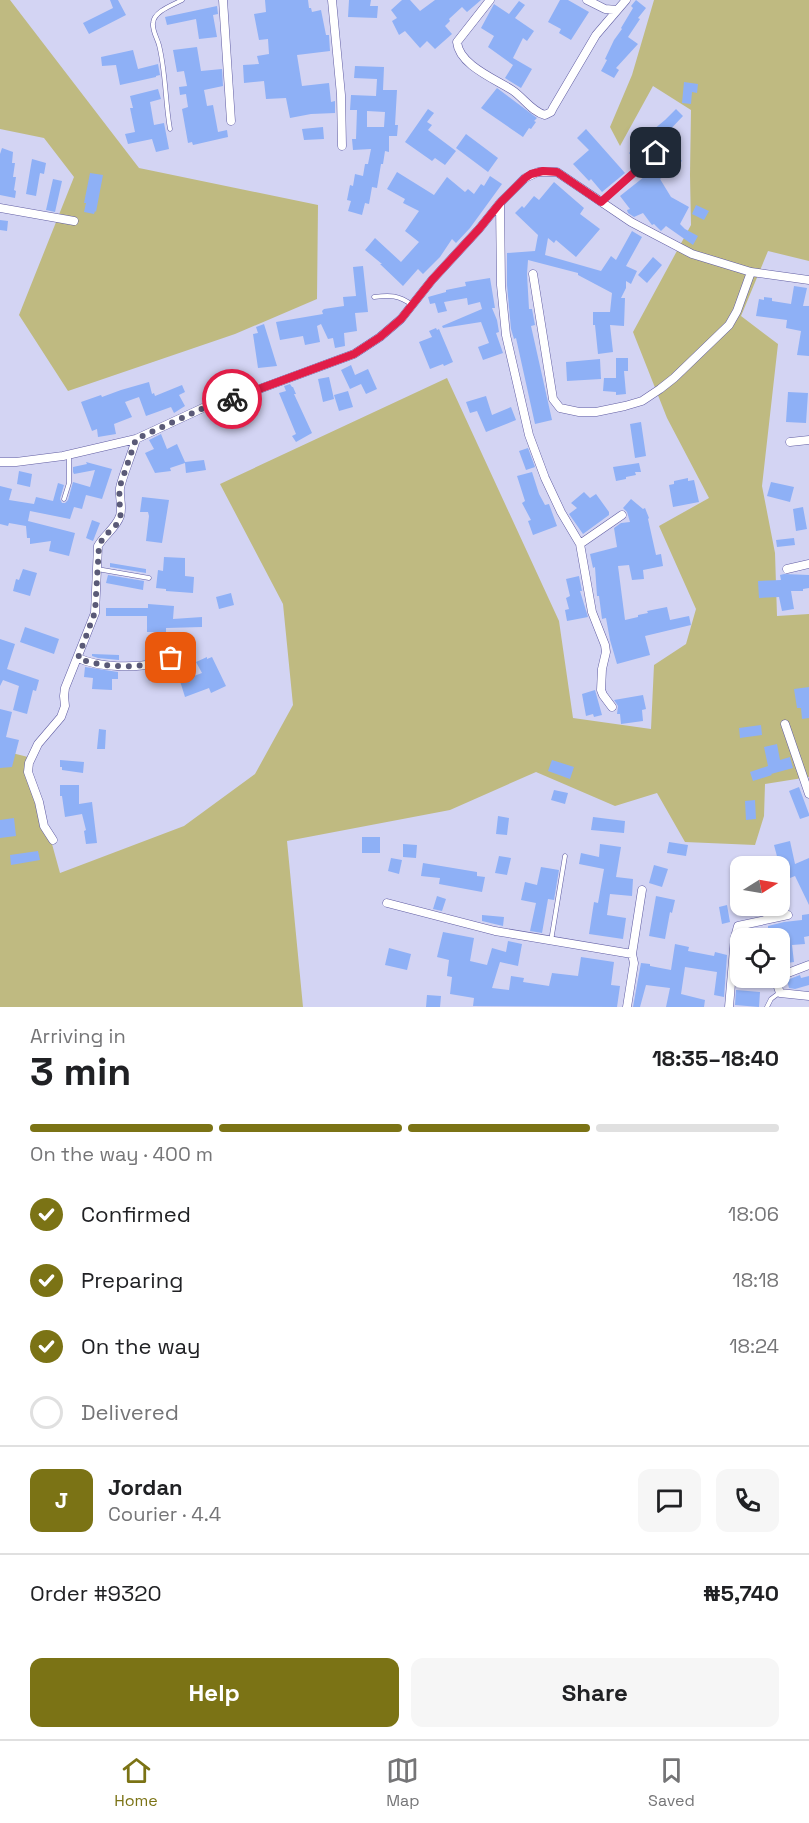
<!DOCTYPE html>
<meta charset="utf-8">
<style>
body{margin:0;font-family:"Space Grotesk",sans-serif;background:#f6f6f6;color:#202124;height:100vh;display:flex;flex-direction:column;font-size:22px;white-space:nowrap}
*{box-sizing:border-box;margin:0}
p{font-size:20px;color:#757577}
.icon{flex:none;width:33px;height:33px;fill:none;stroke:currentColor;stroke-width:2;stroke-linecap:round;stroke-linejoin:round}
.map{position:relative;height:1007px;overflow:hidden}
.details{display:flex;flex-direction:column;background:#fff;flex:1}
.details>*{flex:none}
.needle{width:39px;rotate:79deg}
.tools{position:absolute;left:730px;top:856px;display:grid;gap:12px}
.tools a{display:grid;place-items:center;width:60px;height:60px;border-radius:12px;background:#fff;box-shadow:0 2px 4px #0004;font-size:30px}
.pin{position:absolute;display:grid;place-items:center;width:51px;height:51px;color:#fff;margin:-26px;border-radius:12px;box-shadow:0 3px 9px #0006}
.courier{position:absolute;display:grid;place-items:center;width:60px;height:60px;margin:-30px;border:4px solid #e11d48;border-radius:50%;background:#fff;color:#222;box-shadow:0 2px 8px #0007}
.headline em{font-style:normal;font-weight:800}
.headline div{display:flex;flex-direction:column-reverse}
.headline{display:flex;align-items:center;justify-content:space-between;height:102px;padding:0 30px}
h1{font-size:39px;font-weight:800;line-height:45px}
.bar{display:grid;grid-template-columns:repeat(4,1fr);gap:9px 6px;align-content:center;height:72px;padding:0 30px}
.bar i{height:8px;border-radius:4px;background:#e0e0e0}
.bar .on{background:#7b7315}
.bar p{grid-column:span 4}
.line{display:flex;align-items:center;gap:15px;padding:0 30px;border-top:2px solid #e0e0e0}
.line div{flex:1}
.round{display:grid;place-items:center;flex:none;width:63px;height:63px;border-radius:12px;background:#f6f6f6}
ol{padding:0 30px;list-style:none}
li{display:flex;align-items:center;gap:18px;height:66px}
li p{margin-inline-start:auto}
li .icon{padding:6px;border-radius:50%;background:#7b7315;color:#fff;stroke-width:4}
li:last-child{color:#757577}
li i{width:33px;height:33px;border:3px solid #e0e0e0;border-radius:50%}
.primary-button{display:flex;gap:12px;margin-top:auto;padding:12px 30px}
.primary-button a{flex:1;height:69px;border-radius:12px;background:#7b7315;color:#fff;font-size:24px;font-weight:800;line-height:69px;text-align:center}
.primary-button a+a{background:#f6f6f6;color:#202124}
.tab-bar{display:flex;justify-content:space-around;align-items:center;height:84px;border-top:2px solid #e0e0e0;background:#fff;font-size:16px;color:#757577}
.tab-bar a{display:grid;justify-items:center;gap:3px}
.tab-bar .on{color:#7b7315}
.map>svg:first-child{display:block}
.green{fill:#bfba81}
.building{fill:#8eb0f6;fill-rule:evenodd}
.lines{fill:none;stroke-linecap:round;stroke-linejoin:round}
.lane-casing{stroke:#605da2;stroke-width:5}
.street-casing{stroke:#605da2;stroke-width:9}
.lane{stroke:#fff;stroke-width:4}
.street{stroke:#fff;stroke-width:8}
.done{stroke:#5a5a77;stroke-width:6;stroke-dasharray:0 10.8}
.route{stroke:#e11d48;stroke-width:8}
</style>
<div class="map">
<svg width="809" height="1007" viewBox="0 0 809 1007">
<rect width="100%" height="100%" fill="#d3d4f3"/>
<path class="green" d="M0 0H10L139 168 318 205 317 299 235 334 68 391 19 315 74 177 44 138 0 129Z
M654 0H809V261L768 251 741 316 778 344 762 486 775 553 777 616 809 614V777L765 784 764 816 755 845 685 842 657 793 615 806 536 772 450 810 287 841 303 1007H0V750L28 757 60 873 184 826 255 774 293 705 283 604 220 484 447 378 559 621 573 718 651 729 654 665 686 644 696 609 659 526 709 498 667 418 633 332 691 225 690 175 691 110 653 86 620 146 610 127 632 75Z"/>
<path class="building" d="M110 0H118L126 15 89 34 83 23 113 8Z
M265 0H308L309 8H311L312 12 321 10 326 35H329L330 51 297 55 302 86 329 83 331 102 335 101V113L311 114 290 118 286 98 266 99 264 81 244 83 243 65 259 64 257 56 269 54 268 39 259 40 254 14 266 12Z
M349 0H371L370 6H378L377 18 348 17Z
M402 0H410L420 11 435 0H481L467 12 462 7 449 19 450 21 445 26 452 34 435 49 427 41 420 48 405 31 399 35 392 21 397 18 391 10Z
M560 0H568L589 12 571 40 559 33 561 29 548 22Z
M636 0 646 8 638 18 640 19 628 37 638 44 616 68 619 70 614 78 601 71 607 60 605 59 614 40 622 29 621 28 633 8 631 6Z
M519 1 525 5 515 18 534 31 527 41 523 38 513 58 532 69 521 88 505 78 513 65 488 47 494 36 481 28 494 4 509 14Z
M217 6 218 14 213 15 217 37 199 39 196 19 167 25 165 17Z
M197 47 201 71 222 69 223 86 204 90 207 106 213 105 218 132 227 130 228 137 193 145 192 142 188 143 182 109 188 107 186 94 180 95 179 87 187 86 184 71 177 72 173 50Z
M133 50 138 69 158 64 160 75 156 76V77L120 85 116 65 102 66 101 57Z
M355 66 384 67 383 90H397L395 125H398L397 136H389V152L385 151 383 164H381L377 188 372 187 369 204 365 203 362 215 348 211 351 201 347 200 350 185 353 186 355 174 363 176 365 164H368L371 149 353 150 352 139H356L357 110H350L351 95 376 96 377 79 354 78ZM367 111 385 112 384 127H367Z
M684 82 698 84 697 93 692 92 691 104 682 103Z
M497 88 537 118 534 121 536 122 531 129 529 128 523 137 481 108Z
M158 89 161 99 150 102 154 125 164 123 169 149 156 152 152 139 128 144 125 134 135 132 130 108H133L130 96Z
M428 109 434 113 427 122 432 125 428 130 456 151 445 165 435 158 432 161 405 142Z
M676 109 683 116 663 137 682 161 660 179 671 197 689 207 680 224 685 229 698 236 693 245 666 226 661 231 654 224 652 225 643 213 634 217 628 213 627 210 630 209 620 196 668 158 656 143 636 161 629 153 637 145 636 144 665 120Z
M323 127 324 139 304 140 302 129Z
M586 129 625 173 602 192 591 179 589 181 573 164 589 150 577 138Z
M466 134 498 158 488 172 456 148Z
M2 148 13 152 12 163H15L13 177H16L14 190 16 191 15 198 0 195V154Z
M32 159 46 163 44 174 40 173 36 196 26 194Z
M397 172 434 195 447 177 465 192 468 189 474 194 481 184 484 186 490 176 502 184 470 228 456 243 452 239 440 257 423 274 418 269 403 286 380 264H382L365 250 375 238 401 262 419 242 405 231 419 211 403 203 405 199 387 189Z
M90 173 103 175 96 212 95 211 94 214 84 212 86 203H84Z
M53 179 62 181 55 212 46 210Z
M554 182 584 208 580 214 600 229 576 257 556 240 554 243 548 238 545 255 601 271 611 256 616 260 632 231 642 237 626 266 637 271 631 284 626 281V288L621 298H625L624 326 610 325 613 352 598 354 595 325H593V312H610L612 293 578 275V273L528 260 527 274 529 309H532L535 325 531 326 552 420 535 424 516 338 514 339 511 329 507 285V253L535 251 538 235 515 213 522 206 524 208 534 196 539 200Z
M696 205 709 211 704 220 692 214Z
M0 220 8 221 7 231 0 230Z
M653 257 662 265 647 283 638 275Z
M363 266 368 312 355 313 357 331 344 333 345 346 335 348 333 338 328 339 321 324 317 326 320 342 305 345 303 336 280 340 276 322 323 314 322 311 324 309 344 306 343 297 356 296 353 267Z
M490 278 495 308H492L497 320 499 332 496 333 503 353 483 360 478 347 489 343 481 322 443 328 442 326 482 309 480 302 468 305 467 298 444 302 447 311 438 313 435 303 430 304 428 297 446 292V290L466 286 465 282Z
M794 286 807 288 803 306H809V356L797 355 801 331 786 328 787 320 756 316 759 299 764 300V297L772 298V301L791 304Z
M264 324 277 366 258 368 253 334 258 333 256 327Z
M436 328 437 330 439 329 453 362 444 366 443 364 430 369 419 342 432 337 429 331Z
M616 358H628V371H624L626 394 616 395V392L603 391 604 378H616Z
M600 359 601 379 567 381 566 362Z
M351 365 355 375 368 369 377 389 366 394 361 384 350 389 341 370Z
M329 377 334 399 323 402 318 379Z
M149 382 152 394 154 393 155 396 182 385 185 392 179 395 185 406 174 413 171 407 146 416 139 397 125 402 132 417 114 424 116 434 98 437 97 429 92 431 81 402 101 395 102 397 121 390Z
M290 384 292 387H293L296 394H294L312 433 296 442 292 436 296 434 279 393 286 391 284 386Z
M348 391 353 407 339 411 334 395Z
M788 392 808 393 806 423 786 422Z
M486 396 492 415 511 407 516 420 486 432 477 411 470 413 466 402Z
M641 422 646 456 635 458 630 424Z
M161 434 167 449 177 444 185 462 204 460 206 470 186 473 185 463 170 468 171 471 155 473 145 453 154 449 149 440Z
M528 448 535 467 526 470 519 451Z
M86 462 112 469 102 499 86 495 82 509 74 507 70 519 30 511 28 521 75 533 69 556 49 551 51 541 30 544V538H27L26 526 9 523 8 526 0 524V486L12 489 9 500 34 504 36 497 53 501 58 483 64 485 60 499 62 503H65L68 500 73 482 90 487 95 470 74 474 73 472V467L87 464Z
M639 463 641 472H635L636 475 626 477V479L616 481 613 467Z
M19 471 32 474 30 487 17 484Z
M532 472 539 494 545 505 549 504 557 526 533 535 528 521 531 520 522 503 525 501 517 476Z
M688 478V481L694 480 699 502 673 507 669 485 674 484V481Z
M771 482 794 487 790 502 767 496Z
M584 492 590 498 596 494 609 512V515L583 534 569 514 577 508 571 503Z
M142 497 169 500 162 543 146 541 149 516 148 512H140Z
M631 499 643 509 645 508 649 518 648 519 656 555 661 554 663 566 643 570 644 579 632 580 629 565 618 566 625 620 638 617V615L648 613 647 611 667 607 670 620 689 616 691 625 645 636 650 655 617 664 610 640 606 618 602 619 599 596H597L595 567 593 568 590 554 617 547 614 528 621 523 630 522 627 512 623 508Z
M803 507 807 529 796 531 793 509Z
M92 520 100 523 93 541 86 538Z
M794 538 795 545 777 547 776 540Z
M164 557 185 558V576L194 577 193 593 166 591V589L156 588 158 570 163 571Z
M110 563 146 569V573L110 567Z
M23 569 37 573 30 596 13 591 16 579 19 580Z
M784 574 809 575V588L803 589V591H791L794 609 782 611 779 597 759 598 758 581 781 580 780 575Z
M108 575 144 581 143 590 106 583Z
M579 576 582 591H580L588 617 567 621 565 610 569 609 566 598 570 596 566 579Z
M231 593 234 605 219 609 216 597Z
M148 604 174 606 173 619 202 617V627L166 628V642H177L180 648 166 654 158 655V632H147V616H106V608H148Z
M25 627 59 639 54 654 20 642Z
M0 639 15 644 7 669 39 680 36 691 33 690 27 714 13 710 19 686 3 680 0 686Z
M92 654 119 655V660L98 658 92 656Z
M207 657V659L212 657 226 686 211 693 209 688 185 697 180 681 202 673 196 662Z
M174 664 176 670 149 681 146 673Z
M85 667 118 672V679H112V690L92 689 93 678 84 677Z
M809 687V718L802 719 801 708H797L794 689Z
M595 690 602 715 594 717 593 714 586 716 582 694Z
M643 695 646 709 642 710 643 721 621 724 620 714H617L618 706 614 700Z
M0 709 12 712 6 737 19 740 12 767 0 768Z
M761 725 762 735 740 738 739 728Z
M99 729 106 730 105 749H97Z
M777 744 780 760 790 757 793 768 771 774 772 775 753 781 750 772 768 766 764 747Z
M60 760 84 762 83 773 62 770V767H60Z
M552 760 574 767 570 779 548 771Z
M60 785H79V804L92 802 97 843 86 844 84 831 86 830 82 814 65 817 62 796H60Z
M799 787 809 814V816L800 819 789 791Z
M554 790 568 793 565 804 551 800Z
M755 800 756 819 746 820 745 801Z
M498 816 509 818 507 835 496 834Z
M593 817 625 821 624 833 591 830Z
M14 818 16 836 0 838V820Z
M362 837H380V853H362Z
M790 841 795 864 809 858V905L795 876 780 882V867H762V865L778 860 774 845Z
M669 842 688 845 686 856 667 853Z
M403 844 417 845 416 858 403 857Z
M600 844 621 847 616 877 633 879 632 896 610 894 607 915 626 918 623 939 589 934 594 902 598 903 604 869 579 864 581 853 599 857Z
M38 851 40 860 11 865 10 855Z
M499 856 511 858 507 875 495 873Z
M391 858 402 860 399 874 388 871Z
M423 863 477 872V876L485 877 482 892 439 884 440 878 421 876Z
M654 865 668 869 662 887 649 883Z
M541 867 559 870 554 900 548 899 542 933 530 931 536 903 521 900 525 882 537 885Z
M437 896 446 899 442 911 433 909Z
M656 896 675 900 672 913 670 912 665 939 649 936Z
M727 905 730 922 722 924 719 907Z
M752 906H788L789 908 755 916Z
M809 914V936L804 937 805 944 792 945 794 962 780 964V939H741L742 934 768 930V926L784 922 802 920V915Z
M482 915 504 917 503 926 482 921Z
M443 932 474 938 470 961 487 965 492 948 506 952 508 941 522 944 518 966 500 962 492 988 509 990 511 976 524 978 523 982 549 986 552 973 578 976 581 957 614 962 611 985 620 986 617 1007 473 1006 474 998 450 994 452 977 447 976 449 960 437 957Z
M675 944 689 947 688 951 714 956 715 952 727 955 724 997 714 995 717 972 685 967 681 994 705 1000 704 1007H666L670 988 646 985 640 1007H633L641 963 650 964V966L671 970Z
M389 948 411 954 407 970 385 965Z
M800 975 801 978 809 976V985L795 989 789 988 787 980Z
M736 990 760 992 759 1007 735 1005Z
M427 995 441 996 440 1007H426Z"/>
<g class="lines">
<g class="lane-casing">
<path id="lane" d="M170 129C165 101 166 73 159 45 157 38 152 30 153 23 154 11 173 5 182 0
M601 202 656 153
M374 297C390 295 399 295 412 305
M64 499 69 483V455
M97 569 149 578
M551 941 565 856
M767 1007 771 999 779 993"/>
</g>
<g class="street-casing">
<path id="street" d="M223 0 231 121
M332 0 341 95 342 146
M490 0 457 42C459 65 495 79 512 90 523 97 532 112 545 115L551 112 553 108 596 35 626 0
M587 0 605 9 617 10
M500 203 501 285 506 335 529 435 545 478 561 512 580 544 592 612 605 645 606 652 602 669 601 690 603 695 612 707
M0 208 74 221
M533 274 553 399 560 408 579 412H596L625 406 642 401 660 389 674 378 729 325 737 311 751 272
M790 442 809 440
M0 462H16L63 456 136 439 205 407 243 395 354 354 380 337 401 319 432 280 479 229 500 203 525 178 538 172H557L631 222 692 254 751 272 809 280
M580 544 622 515
M787 569 809 564
M78 658C100 668 134 668 158 663 169 661 179 655 189 651
M785 724 809 794
M53 840 44 826 39 802 28 772 29 763 38 744 61 717 65 706 64 696 65 688 95 613 98 546C104 535 116 528 120 516 123 507 119 498 120 488 123 474 132 454 136 439
M387 903 495 931 632 954
M780 976 809 965
M779 978 777 984 780 993 809 996
M627 1007 634 963 632 954 642 890
M729 1007 735 937 738 926 788 915"/>
</g>
<use href="#lane" class="lane"/>
<use href="#street" class="street"/>
</g>
<g class="lines">
<path class="done" d="M171 658C146 669 103 669 78 658L95 612 99 546 103 538 117 524 121 514 119 499 120 486 136 439 206 407 232 399"/>
<path class="route" d="M232 399 354 354 380 337 401 319 432 280 479 229 500 203 525 178 531 174 543 171 557 172 601 202 656 153"/>
</g>
</svg>
<div class="tools">
<a><svg class="needle" viewBox="-14 -14 28 28"><path d="M0-13l5 13h-10z" fill="#e53935"/><path d="M0 13l5-13h-10z" fill="#757577"/></svg></a>
<a><svg class="icon" aria-label="locate" viewBox="0 0 24 24"><circle cx="12" cy="12" r="6"/><path d="M12 2v4M12 18v4M2 12h4M18 12h4"/></svg></a>
</div>
<div class="pin" style="left:171px;top:658px;background:#ea580c"><svg class="icon" aria-label="bag" viewBox="0 0 24 24"><path d="M5 8h14l-1 12H6zM9 8a3 3 0 0 1 6 0"/></svg></div>
<div class="pin" style="left:656px;top:153px;background:#1f2937"><svg class="icon" aria-label="home" viewBox="0 0 24 24"><path d="M3 11l9-7 9 7M6 9v11h12V9"/></svg></div>
<div class="courier" style="left:232px;top:399px"><svg class="icon" aria-label="bike" viewBox="0 0 24 24"><circle cx="6" cy="16" r="4"/><circle cx="18" cy="16" r="4"/><path d="M6 16l4-8h5l3 8M10 8l3 8H6M13 5h3"/></svg></div>
</div>
<section class="details">
<div class="headline"><div><h1>3 min</h1><p>Arriving in</p></div><em>18:35–18:40</em></div>
<div class="bar"><i class="on"></i><i class="on"></i><i class="on"></i><i></i><p>On the way · 400 m</p></div>
<ol>
<li><svg class="icon" aria-label="check" viewBox="0 0 24 24"><path d="M5 12l5 5 9-10"/></svg>Confirmed<p>18:06</p></li>
<li><svg class="icon" aria-label="check" viewBox="0 0 24 24"><path d="M5 12l5 5 9-10"/></svg>Preparing<p>18:18</p></li>
<li><svg class="icon" aria-label="check" viewBox="0 0 24 24"><path d="M5 12l5 5 9-10"/></svg>On the way<p>18:24</p></li>
<li><i></i>Delivered</li>
</ol>
<div class="line" style="height:108px"><b class="round" style="background:#7b7315;color:#fff">J</b><div><b>Jordan</b><p>Courier · 4.4</p></div><a class="round"><svg class="icon" aria-label="chat" viewBox="0 0 24 24"><path d="M4 5h16v11H9l-5 4z"/></svg></a><a class="round"><svg class="icon" aria-label="phone" viewBox="0 0 24 24"><path d="M5 4h4l2 5-3 2q2 4 5 5l2-3 5 2v4C11 20 4 13 5 4z"/></svg></a></div>
<div class="line" style="height:78px"><div>Order #9320</div><b>₦5,740</b></div>
<div class="primary-button"><a>Help</a><a>Share</a></div>
</section>
<nav class="tab-bar">
<a class="on"><svg class="icon" aria-label="home" viewBox="0 0 24 24"><path d="M3 11l9-7 9 7M6 9v11h12V9"/></svg>Home</a>
<a><svg class="icon" aria-label="map" viewBox="0 0 24 24"><path d="M3 6l6-2 6 2 6-2v14l-6 2-6-2-6 2zM9 4v14M15 6v14"/></svg>Map</a>
<a><svg class="icon" aria-label="saved" viewBox="0 0 24 24"><path d="M7 4h10v16l-5-4-5 4z"/></svg>Saved</a>
</nav>
